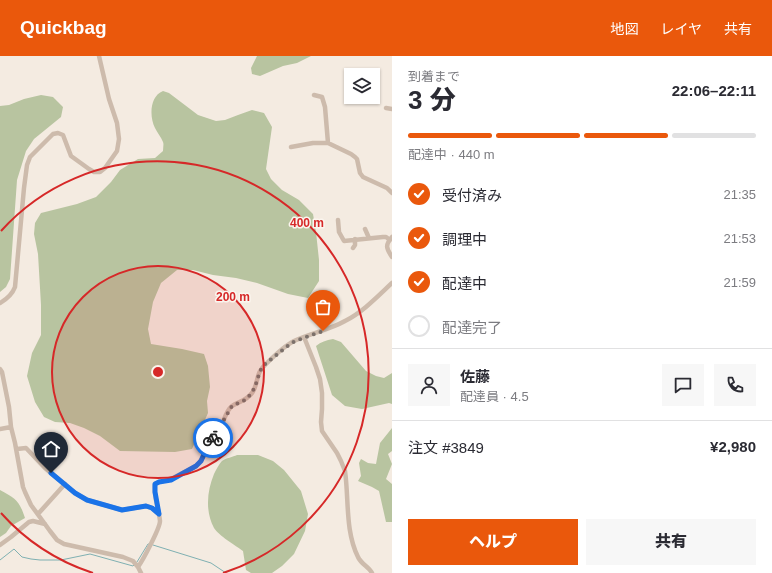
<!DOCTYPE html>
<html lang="ja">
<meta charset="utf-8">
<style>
body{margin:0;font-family:Arial,"Noto Sans JP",sans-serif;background:#f7f7f7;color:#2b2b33;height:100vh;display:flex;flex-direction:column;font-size:15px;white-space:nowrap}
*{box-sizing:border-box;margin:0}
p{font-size:13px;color:#7c7c81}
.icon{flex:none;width:22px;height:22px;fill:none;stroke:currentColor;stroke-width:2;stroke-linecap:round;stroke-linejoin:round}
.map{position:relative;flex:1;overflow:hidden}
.drawer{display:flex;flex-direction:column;background:#fff;width:380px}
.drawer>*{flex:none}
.fabs{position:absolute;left:344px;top:12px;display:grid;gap:8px}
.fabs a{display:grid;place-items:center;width:36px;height:36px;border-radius:0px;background:#fff;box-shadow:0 1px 3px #0004;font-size:20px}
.pin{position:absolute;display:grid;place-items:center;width:34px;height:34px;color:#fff;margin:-41px -17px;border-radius:50% 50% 50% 0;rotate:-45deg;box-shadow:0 0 4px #0007}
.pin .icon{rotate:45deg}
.courier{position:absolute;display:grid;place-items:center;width:40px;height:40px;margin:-20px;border:3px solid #1a73e8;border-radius:50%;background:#fff;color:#222;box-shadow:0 1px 5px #0007}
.headline em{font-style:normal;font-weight:800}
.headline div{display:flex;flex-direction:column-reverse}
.headline{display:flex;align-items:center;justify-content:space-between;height:68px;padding:0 16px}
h1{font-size:26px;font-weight:800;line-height:30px}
.bar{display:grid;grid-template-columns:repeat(4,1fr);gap:6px 4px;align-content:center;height:48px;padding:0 16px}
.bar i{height:5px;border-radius:3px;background:#e1e1e2}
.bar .on{background:#ea580c}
.bar p{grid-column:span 4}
.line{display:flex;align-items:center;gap:10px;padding:0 16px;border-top:1px solid #e1e1e2}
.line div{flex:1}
.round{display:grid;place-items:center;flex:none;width:42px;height:42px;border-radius:0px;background:#f7f7f7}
ol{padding:0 16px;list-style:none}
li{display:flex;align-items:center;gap:12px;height:44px}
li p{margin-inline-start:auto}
li .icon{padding:4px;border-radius:50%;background:#ea580c;color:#fff;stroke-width:4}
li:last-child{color:#7c7c81}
li i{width:22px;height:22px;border:2px solid #e1e1e2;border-radius:50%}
.primary-button{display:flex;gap:8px;margin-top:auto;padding:8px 16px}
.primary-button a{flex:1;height:46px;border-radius:0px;background:#ea580c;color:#fff;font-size:16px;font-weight:800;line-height:46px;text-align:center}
.primary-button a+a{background:#f7f7f7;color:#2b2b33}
header{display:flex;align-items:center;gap:24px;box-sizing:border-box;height:56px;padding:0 20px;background:#ea580c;color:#fff}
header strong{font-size:19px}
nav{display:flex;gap:22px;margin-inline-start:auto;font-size:14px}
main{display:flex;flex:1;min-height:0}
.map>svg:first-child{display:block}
.green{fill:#b8c4a0}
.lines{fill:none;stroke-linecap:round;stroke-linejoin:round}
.stream{stroke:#7fb0b2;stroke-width:1}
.minor{stroke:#cdbbac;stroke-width:4.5}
.done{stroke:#7c716b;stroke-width:4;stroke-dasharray:0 7.2}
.route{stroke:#1a73e8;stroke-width:5}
.ring{fill:none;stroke:#d62828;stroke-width:2}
.centre{fill:#d62828;stroke:#fbf5ee;stroke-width:2}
.ring-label{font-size:12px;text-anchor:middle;font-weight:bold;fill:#d62828;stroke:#fbf5ee;stroke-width:3;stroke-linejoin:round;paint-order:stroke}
</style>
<header>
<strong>Quickbag</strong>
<nav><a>地図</a><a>レイヤ</a><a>共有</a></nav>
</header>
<main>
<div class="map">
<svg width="392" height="517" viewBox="0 0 392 517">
<rect width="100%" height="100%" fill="#f4ebe1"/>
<path class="green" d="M257 0H311L297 7 283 10 260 20 252 18 251 12Z
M163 35 169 37 198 59 216 65 225 64 238 59 252 54 264 57 272 71 266 113 271 123 282 134 299 144 313 158 316 176 319 204V225L308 242 288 238 257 227 236 222 213 219 193 214H177L161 227 153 246 148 273 151 288 182 293 204 298 208 310 210 331 207 345 208 357 192 393 175 396 120 395 100 380 84 372 70 367 55 366 44 361 35 346 27 320 32 297 41 279V249L38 198 34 178 35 167 41 157 77 148 96 141 111 126 120 114 138 103 155 102 163 95C163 92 164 88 163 86 161 81 157 76 155 72 149 60 150 40 163 35Z
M41 39 53 41 63 51 61 61 34 83 26 95 17 124 10 223 6 231 0 236V50L9 49 24 43Z
M333 283 341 286 366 315 376 320 384 322 392 317V348L389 347 362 353 345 350 332 339 316 290C321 286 326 284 333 283Z
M392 372V395L388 398 392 408 386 423 392 428V466H386L379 435 372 431 358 425 361 420 359 407 361 403 368 407 376 408 380 387Z
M237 399H258L273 405 284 414 301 435 308 458 305 475 294 498 282 510 272 517H251L246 514 243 495C236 490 218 479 214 472 205 455 207 435 214 418 216 414 219 408 222 405 226 402 233 401 237 399Z
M0 434C16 443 19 444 25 462L11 470 6 477 0 481Z"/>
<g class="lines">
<path class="stream" d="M153 489 211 507 226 517
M0 504 14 493 22 501 31 503 40 504H61L90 498 133 510 135 508
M137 506 148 488H150"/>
<path class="minor" d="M314 39 322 41 325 51 328 87
M386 52 392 53
M291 91 313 87H328L351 98 355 101 357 103 360 117 363 121 387 132 392 137
M338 164 339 176 344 185 383 181H386L390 184
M365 173 369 182
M392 181C385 189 386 192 392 201
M353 192 355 189V183
M0 247C7 243 12 239 15 231L24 132 27 109 30 101 53 78 58 77 63 79 71 100 89 113 94 116H100L105 112 117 95 119 83 117 67 109 43 99 0
M304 281 316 311 320 323 322 337V353L321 366 322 375 337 397 341 405 345 415C349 443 345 475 358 501 361 508 369 511 372 517
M0 313 2 316 9 351 11 371 15 387 23 431 25 436 31 449 50 475 57 484 64 488 123 501 133 505 138 511 141 517
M0 373 11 371
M17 393 26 392 45 412 75 437 87 444 122 454 146 450 152 452 159 458
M38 458 65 428
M0 489 11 481 29 466 33 465 45 468
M138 511C143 504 160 472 160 465 159 454 153 439 155 428L159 426 171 423 196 410C202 405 203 399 207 392 212 383 218 375 223 366 225 361 227 354 232 350 239 345 245 346 252 337 259 327 255 317 266 308 274 300 284 290 294 285 311 277 329 274 345 265 363 256 378 240 392 227"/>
</g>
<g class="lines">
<path class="done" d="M213 382 232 350 245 344 251 338 255 331 260 315 264 309 290 288 295 285 323 275"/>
<path class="route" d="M51 417 75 437 87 444 122 454 146 450 152 452 159 458 155 436V428L159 426 171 424 196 410 201 405 206 394 213 382"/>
</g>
<circle cx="158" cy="316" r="106" fill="#d62828" fill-opacity=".12"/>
<g class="ring">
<circle cx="158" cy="316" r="106"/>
<path d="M93 517A211 211 0 0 1 1 457M1 175A211 211 0 1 1 223 517"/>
</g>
<circle cx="158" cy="316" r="6" class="centre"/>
<g class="ring-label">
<text x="307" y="171">400 m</text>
<text x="233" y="245">200 m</text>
</g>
</svg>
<div class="fabs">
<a><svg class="icon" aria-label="layers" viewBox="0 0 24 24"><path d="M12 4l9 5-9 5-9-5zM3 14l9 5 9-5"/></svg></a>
</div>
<div class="pin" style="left:323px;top:275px;background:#ea580c"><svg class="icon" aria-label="bag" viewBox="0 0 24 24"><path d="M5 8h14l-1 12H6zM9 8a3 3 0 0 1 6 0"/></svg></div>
<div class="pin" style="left:51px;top:417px;background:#1f2937"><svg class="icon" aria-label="home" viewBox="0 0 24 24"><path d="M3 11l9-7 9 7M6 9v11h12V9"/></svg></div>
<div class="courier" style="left:213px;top:382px"><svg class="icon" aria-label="bike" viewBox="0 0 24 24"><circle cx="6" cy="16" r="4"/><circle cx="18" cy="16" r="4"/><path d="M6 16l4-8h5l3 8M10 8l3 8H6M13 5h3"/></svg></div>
</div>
<section class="drawer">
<div class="headline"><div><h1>3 分</h1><p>到着まで</p></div><em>22:06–22:11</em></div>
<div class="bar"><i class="on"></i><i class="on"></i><i class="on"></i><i></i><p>配達中 · 440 m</p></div>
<ol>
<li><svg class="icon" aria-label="check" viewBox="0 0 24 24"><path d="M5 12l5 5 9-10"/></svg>受付済み<p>21:35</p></li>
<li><svg class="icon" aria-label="check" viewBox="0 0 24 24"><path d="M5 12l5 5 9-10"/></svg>調理中<p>21:53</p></li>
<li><svg class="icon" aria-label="check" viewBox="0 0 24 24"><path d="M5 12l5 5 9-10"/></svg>配達中<p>21:59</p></li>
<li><i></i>配達完了</li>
</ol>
<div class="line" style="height:72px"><a class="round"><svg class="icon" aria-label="person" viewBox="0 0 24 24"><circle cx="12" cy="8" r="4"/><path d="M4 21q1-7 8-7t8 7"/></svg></a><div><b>佐藤</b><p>配達員 · 4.5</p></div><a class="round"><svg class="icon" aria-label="chat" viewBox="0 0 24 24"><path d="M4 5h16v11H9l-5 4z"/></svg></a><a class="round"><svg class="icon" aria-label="phone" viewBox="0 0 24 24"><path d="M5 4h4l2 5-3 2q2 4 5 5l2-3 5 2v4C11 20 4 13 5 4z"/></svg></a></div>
<div class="line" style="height:52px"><div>注文 #3849</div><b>¥2,980</b></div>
<div class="primary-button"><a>ヘルプ</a><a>共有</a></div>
</section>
</main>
